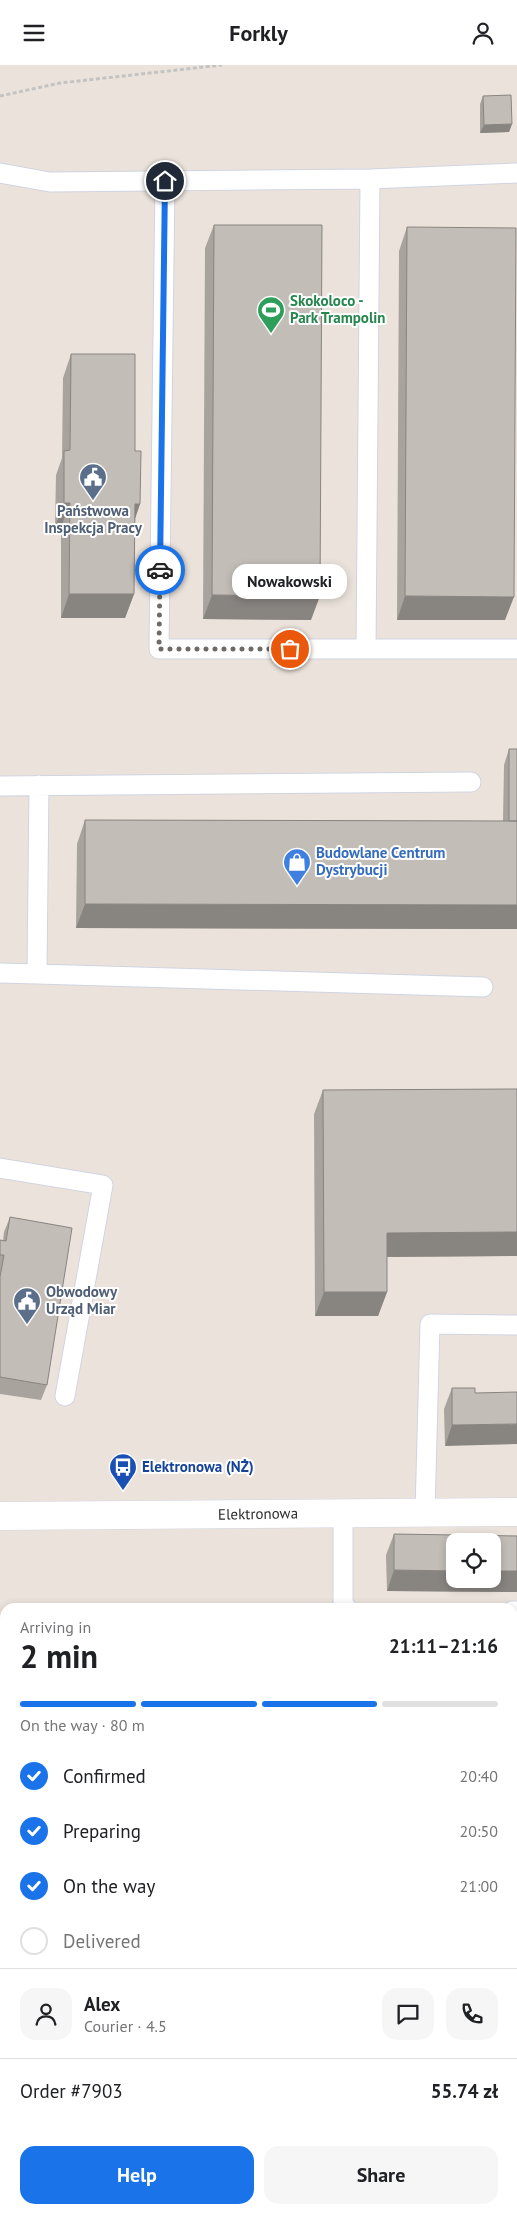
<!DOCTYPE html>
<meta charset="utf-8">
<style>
body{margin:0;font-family:"PT Sans",sans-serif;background:#f6f6f6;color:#202124;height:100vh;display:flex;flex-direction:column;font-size:19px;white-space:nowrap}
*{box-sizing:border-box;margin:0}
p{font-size:16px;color:#757577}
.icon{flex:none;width:28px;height:28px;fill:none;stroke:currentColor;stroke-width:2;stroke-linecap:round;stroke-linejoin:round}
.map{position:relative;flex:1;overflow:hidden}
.details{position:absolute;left:0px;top:1538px;width:518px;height:611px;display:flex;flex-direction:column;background:#fff;border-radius:15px 15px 0 0;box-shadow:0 2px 8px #0003}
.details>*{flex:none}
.buttons{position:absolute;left:446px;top:1468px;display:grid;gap:10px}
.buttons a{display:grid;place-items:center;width:55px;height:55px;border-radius:10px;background:#fff;box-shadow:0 2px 8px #0003;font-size:25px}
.pin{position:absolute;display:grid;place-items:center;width:42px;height:42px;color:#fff;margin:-21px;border:2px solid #fff;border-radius:50%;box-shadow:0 1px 5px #0007}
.courier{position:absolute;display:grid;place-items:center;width:50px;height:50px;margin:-25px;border:4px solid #1a73e8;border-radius:50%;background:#fff;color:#222;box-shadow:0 1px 6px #0007}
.bubble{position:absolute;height:35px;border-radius:15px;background:#fff;box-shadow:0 2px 8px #0003;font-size:16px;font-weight:800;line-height:35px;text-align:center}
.summary em{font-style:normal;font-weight:800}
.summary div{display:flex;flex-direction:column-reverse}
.summary{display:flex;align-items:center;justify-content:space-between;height:85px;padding:0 20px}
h1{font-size:32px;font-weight:800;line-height:38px}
.bar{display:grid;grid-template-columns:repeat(4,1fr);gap:8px 5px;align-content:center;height:60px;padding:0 20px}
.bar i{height:6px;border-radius:4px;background:#e0e0e0}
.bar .on{background:#1a73e8}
.bar p{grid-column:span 4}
.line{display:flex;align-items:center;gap:12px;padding:0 20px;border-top:1px solid #e0e0e0}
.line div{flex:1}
.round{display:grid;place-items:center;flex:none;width:52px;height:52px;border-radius:15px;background:#f6f6f6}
ol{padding:0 20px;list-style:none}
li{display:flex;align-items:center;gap:15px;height:55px}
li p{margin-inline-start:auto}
li .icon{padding:5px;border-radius:50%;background:#1a73e8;color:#fff;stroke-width:4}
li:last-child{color:#757577}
li i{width:28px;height:28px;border:2px solid #e0e0e0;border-radius:50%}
.button{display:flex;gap:10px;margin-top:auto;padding:10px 20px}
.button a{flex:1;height:58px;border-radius:15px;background:#1a73e8;color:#fff;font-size:20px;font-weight:800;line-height:58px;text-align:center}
.button a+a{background:#f6f6f6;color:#202124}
header{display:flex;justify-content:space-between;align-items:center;height:65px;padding:0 20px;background:#fff;font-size:22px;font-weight:800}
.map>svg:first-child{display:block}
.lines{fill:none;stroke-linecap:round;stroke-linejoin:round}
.lane-casing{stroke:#d0d4e1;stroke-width:21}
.street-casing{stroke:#d0d4e1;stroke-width:29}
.path{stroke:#c3c3c3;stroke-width:3;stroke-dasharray:4 2.5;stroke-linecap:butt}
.lane{stroke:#fff;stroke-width:19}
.street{stroke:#fff;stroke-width:28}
.wall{fill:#a8a39d}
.shaded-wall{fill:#888480}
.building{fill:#c3bdb7;stroke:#888480}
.done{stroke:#6d6a67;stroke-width:5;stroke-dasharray:0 9}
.route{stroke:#1a73e8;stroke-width:6}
.labels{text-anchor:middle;stroke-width:4;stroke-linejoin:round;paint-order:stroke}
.leisure-label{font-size:15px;font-weight:bold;fill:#27864d;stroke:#fff;text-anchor:start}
.service-label{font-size:15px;font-weight:bold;fill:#4e5e75;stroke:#fff}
.shop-label{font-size:15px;font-weight:bold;fill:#366cbe;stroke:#fff;text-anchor:start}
.transit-label{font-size:15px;font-weight:bold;fill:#164399;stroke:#fff;text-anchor:start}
.street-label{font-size:15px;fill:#292929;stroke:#fff}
</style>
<header><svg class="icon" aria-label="menu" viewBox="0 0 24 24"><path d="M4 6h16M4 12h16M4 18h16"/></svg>Forkly<svg class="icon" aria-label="person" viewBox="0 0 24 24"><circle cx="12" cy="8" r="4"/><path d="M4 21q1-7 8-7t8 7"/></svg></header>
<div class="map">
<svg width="517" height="2148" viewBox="0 0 517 2148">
<rect width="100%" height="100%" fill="#ebe3db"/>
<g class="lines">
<g class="lane-casing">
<path id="lane" d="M0 108 50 117 370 114 517 108
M165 116 159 584H517
M366 584 370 114
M39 720 37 909 483 922
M0 721 471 717
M0 908 37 909
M0 1103 103 1120 65 1331
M425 1447 430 1259 517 1260
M343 1448V1542H346
M512 1546H517
M0 1960 5 1961
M512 1975 517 1974
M512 1993 517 1994"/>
</g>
<g class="street-casing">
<path id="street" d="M0 1451 517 1447"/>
</g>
<path class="path" d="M0 31 60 18 222 0"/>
<use href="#lane" class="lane"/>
<use href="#street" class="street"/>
</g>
<path class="wall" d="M483 31 512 59 509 67 480 68V39Z
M214 160 311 555 203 554 205 183Z
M407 162 505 555H397L399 186Z
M71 289 140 439 134 455V529L125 553H61V462H55L56 410 62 393 63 313Z
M509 684 517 864 76 863 77 779 85 755 503 756 504 700Z
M517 1024V1191L387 1192V1227L378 1251H315L314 1049 323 1025Z
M10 1152 47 1320 41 1335 0 1329V1175L3 1176 4 1167Z
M452 1323H475L445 1381 444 1344Z
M394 1469 517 1471V1527L387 1526 386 1490Z
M517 1561V1610H516V1564Z
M517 1671V1750H514L515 1676Z
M516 1841H517V1917H512L513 1850Z
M380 2144H445V2148H379Z
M463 2144H512L517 2148H463Z"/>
<path class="shaded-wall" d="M512 59 509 67 480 68 484 60Z
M64 438H70L61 462H55Z
M135 439H140L132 463Z
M69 529H134L125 553H61Z
M212 530 320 531 311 555 203 554Z
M405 531 514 532 505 555H397Z
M85 839 517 840V864L76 863Z
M517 1167V1191L378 1192 387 1168Z
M324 1227H387L378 1251H315Z
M517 1359V1379L445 1381 452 1360Z
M394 1505 455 1506V1514H492V1506H517V1527L387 1526Z
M517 1741V1750H514Z
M515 1908H517V1917H512Z"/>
<path class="building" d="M511 30 512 59 484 60 483 31Z
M214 160H322L320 531 212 530Z
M407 162 516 163 514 532 405 531Z
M71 289H135V386H141L140 439H135L134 529H69L70 438H64V386L70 385Z
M509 684H517V756H509Z
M85 755 517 756V840L85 839Z
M517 1024V1167L387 1168V1227H324L323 1025Z
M10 1152 72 1163 47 1320 0 1312V1212L4 1190H0V1175L6 1176Z
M452 1323H475V1328L517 1327V1359L452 1360Z
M394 1469 517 1471V1506H492V1476H455V1506L394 1505Z
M512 1553H515L512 1670Z
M516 1841H517V1908H515Z
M512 2096H517V2148H473V2144H512Z
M382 2144H445V2148H382Z"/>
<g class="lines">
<path class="done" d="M160 505 159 584H290"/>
<path class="route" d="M160 505 165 116"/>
</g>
<defs>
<g id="stadium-pin" transform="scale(1.4375)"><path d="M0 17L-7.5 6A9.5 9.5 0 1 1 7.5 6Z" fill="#2e9e5b" stroke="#fff"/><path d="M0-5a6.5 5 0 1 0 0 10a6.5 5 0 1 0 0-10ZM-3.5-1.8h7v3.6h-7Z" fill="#fff"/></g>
<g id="civic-pin" transform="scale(1.4375)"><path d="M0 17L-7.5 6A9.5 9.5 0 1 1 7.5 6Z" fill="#5c6f8a" stroke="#fff"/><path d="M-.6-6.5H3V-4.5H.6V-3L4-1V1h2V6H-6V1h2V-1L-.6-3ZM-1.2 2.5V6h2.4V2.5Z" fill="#fff"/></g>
<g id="shop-pin" transform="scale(1.4375)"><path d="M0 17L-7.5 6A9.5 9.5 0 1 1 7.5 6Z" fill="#3f7fe0" stroke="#fff"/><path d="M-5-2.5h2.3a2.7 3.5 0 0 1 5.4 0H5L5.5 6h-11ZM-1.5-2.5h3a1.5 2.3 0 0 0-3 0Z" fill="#fff"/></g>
<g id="bus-pin" transform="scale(1.4375)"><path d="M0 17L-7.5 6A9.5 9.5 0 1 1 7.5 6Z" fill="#1a4fb4" stroke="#fff"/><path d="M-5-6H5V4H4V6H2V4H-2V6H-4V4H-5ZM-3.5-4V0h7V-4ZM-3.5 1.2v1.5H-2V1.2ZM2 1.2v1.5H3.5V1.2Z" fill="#fff"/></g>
</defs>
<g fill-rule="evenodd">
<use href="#stadium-pin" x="271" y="245"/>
<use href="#civic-pin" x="93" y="412"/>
<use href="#shop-pin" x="297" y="797"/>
<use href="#civic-pin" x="27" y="1236"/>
<use href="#bus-pin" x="123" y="1402"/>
</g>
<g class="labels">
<g class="leisure-label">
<text x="290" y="241">Skokoloco -<tspan x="290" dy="17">Park Trampolin</tspan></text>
</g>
<g class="service-label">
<text x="93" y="451">Państwowa<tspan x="93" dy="17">Inspekcja Pracy</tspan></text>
<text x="46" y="1232" text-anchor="start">Obwodowy<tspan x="46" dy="17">Urząd Miar</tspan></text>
</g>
<g class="shop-label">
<text x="316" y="793">Budowlane Centrum<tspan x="316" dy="17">Dystrybucji</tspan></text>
</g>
<g class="transit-label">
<text x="142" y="1407">Elektronowa (NŻ)</text>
</g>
<g class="street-label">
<text transform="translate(258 1449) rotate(-1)" y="5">Elektronowa</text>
</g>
</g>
</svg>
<div class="buttons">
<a><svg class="icon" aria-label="locate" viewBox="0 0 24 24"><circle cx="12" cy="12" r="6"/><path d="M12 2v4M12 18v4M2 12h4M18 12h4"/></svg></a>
</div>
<div class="pin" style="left:290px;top:584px;background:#ea580c"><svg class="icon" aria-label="bag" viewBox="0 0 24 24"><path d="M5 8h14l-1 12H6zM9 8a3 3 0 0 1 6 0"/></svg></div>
<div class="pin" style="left:165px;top:116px;background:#1f2937"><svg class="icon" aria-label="home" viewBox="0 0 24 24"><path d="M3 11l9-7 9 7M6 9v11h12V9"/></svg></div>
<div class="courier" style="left:160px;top:505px"><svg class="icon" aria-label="car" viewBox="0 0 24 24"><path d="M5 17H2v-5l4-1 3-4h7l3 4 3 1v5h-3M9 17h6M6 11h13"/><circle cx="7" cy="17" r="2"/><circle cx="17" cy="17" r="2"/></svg></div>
<div class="bubble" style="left:232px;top:499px;width:115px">Nowakowski</div>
<section class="details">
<div class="summary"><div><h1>2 min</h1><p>Arriving in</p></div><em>21:11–21:16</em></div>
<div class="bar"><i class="on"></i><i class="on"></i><i class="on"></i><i></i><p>On the way · 80 m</p></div>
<ol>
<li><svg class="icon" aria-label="check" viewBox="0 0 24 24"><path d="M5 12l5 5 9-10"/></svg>Confirmed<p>20:40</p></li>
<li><svg class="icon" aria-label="check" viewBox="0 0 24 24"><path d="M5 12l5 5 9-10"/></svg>Preparing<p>20:50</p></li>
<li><svg class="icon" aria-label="check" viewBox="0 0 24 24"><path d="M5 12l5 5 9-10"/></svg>On the way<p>21:00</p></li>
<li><i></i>Delivered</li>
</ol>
<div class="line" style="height:90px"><a class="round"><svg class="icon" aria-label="person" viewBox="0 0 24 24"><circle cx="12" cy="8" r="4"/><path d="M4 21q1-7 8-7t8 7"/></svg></a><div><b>Alex</b><p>Courier · 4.5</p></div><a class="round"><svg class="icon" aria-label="chat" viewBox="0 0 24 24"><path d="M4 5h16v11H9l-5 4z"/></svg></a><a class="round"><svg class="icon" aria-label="phone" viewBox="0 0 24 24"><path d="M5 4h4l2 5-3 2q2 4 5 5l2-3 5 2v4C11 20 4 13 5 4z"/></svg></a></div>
<div class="line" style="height:65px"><div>Order #7903</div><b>55.74 zł</b></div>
<div class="button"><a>Help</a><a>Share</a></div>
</section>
</div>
